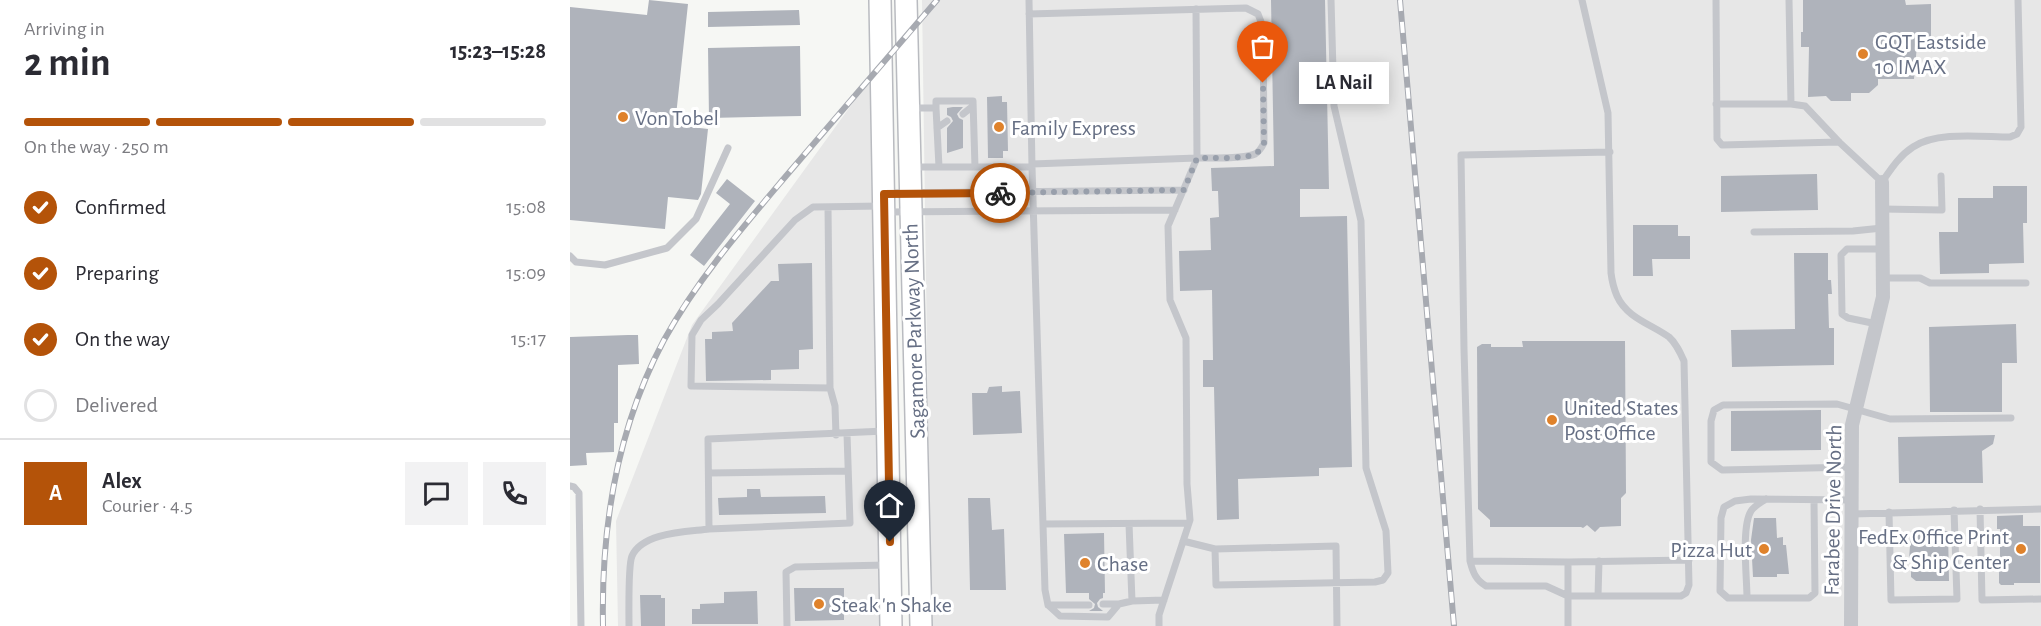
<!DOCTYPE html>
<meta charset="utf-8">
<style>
body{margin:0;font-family:"Alegreya Sans",sans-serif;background:#f2f2f3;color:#2b2b33;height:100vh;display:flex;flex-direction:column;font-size:22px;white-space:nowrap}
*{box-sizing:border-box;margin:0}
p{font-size:20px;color:#7c7c81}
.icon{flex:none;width:33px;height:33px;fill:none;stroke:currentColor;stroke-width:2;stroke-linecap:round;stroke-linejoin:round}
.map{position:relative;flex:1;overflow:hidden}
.drawer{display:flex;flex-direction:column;background:#fff;width:570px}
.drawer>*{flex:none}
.pin{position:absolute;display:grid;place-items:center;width:51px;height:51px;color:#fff;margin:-62px -26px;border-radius:50% 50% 50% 0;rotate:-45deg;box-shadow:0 0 6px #0007}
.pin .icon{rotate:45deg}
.courier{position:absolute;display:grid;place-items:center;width:60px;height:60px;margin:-30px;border:4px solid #b45309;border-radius:50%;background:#fff;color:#222;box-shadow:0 2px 8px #0007}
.bubble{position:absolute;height:42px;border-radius:0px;background:#fff;box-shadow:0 3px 15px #0003;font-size:20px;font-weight:700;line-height:42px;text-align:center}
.overview em{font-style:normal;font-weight:700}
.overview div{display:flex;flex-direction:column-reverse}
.overview{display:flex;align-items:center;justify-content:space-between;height:102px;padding:0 24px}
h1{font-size:39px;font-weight:700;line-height:45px}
.bar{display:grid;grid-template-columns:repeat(4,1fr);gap:9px 6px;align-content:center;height:72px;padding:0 24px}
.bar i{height:8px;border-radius:4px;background:#e1e1e2}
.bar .on{background:#b45309}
.bar p{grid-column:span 4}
.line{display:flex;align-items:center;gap:15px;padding:0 24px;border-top:2px solid #e1e1e2}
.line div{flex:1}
.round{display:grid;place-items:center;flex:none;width:63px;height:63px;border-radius:0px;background:#f2f2f3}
ol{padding:0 24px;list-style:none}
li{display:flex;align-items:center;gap:18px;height:66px}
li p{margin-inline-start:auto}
li .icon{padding:6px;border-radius:50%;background:#b45309;color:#fff;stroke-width:4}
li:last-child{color:#7c7c81}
li i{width:33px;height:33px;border:3px solid #e1e1e2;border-radius:50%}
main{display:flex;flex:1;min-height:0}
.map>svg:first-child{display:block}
.built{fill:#e7e7e7}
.building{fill:#afb3bb}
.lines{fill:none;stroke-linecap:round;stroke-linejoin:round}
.primary-casing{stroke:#b9bbc0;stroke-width:24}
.lane{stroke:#c4c6cb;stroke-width:7}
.street{stroke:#c4c6cb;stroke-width:14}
.primary{stroke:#fff;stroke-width:21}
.rail-casing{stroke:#a7aab1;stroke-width:6}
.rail{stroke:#fff;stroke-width:4;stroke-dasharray:11;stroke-linecap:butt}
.done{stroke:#989fab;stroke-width:6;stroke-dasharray:0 10.8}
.route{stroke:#b45309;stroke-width:8}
.poi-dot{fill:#df822b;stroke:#fff;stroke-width:2}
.labels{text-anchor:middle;stroke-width:6;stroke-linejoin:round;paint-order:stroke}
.poi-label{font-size:22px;fill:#666f84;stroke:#fff;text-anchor:start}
.street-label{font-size:22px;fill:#666f84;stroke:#fff}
</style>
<main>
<section class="drawer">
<div class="overview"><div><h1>2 min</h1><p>Arriving in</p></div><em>15:23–15:28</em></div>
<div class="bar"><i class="on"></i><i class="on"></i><i class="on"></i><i></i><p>On the way · 250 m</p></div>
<ol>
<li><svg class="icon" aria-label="check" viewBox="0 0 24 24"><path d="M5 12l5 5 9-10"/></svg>Confirmed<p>15:08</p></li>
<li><svg class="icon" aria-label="check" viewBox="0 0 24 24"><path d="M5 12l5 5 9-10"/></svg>Preparing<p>15:09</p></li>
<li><svg class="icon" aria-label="check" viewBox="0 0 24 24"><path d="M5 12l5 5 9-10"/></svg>On the way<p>15:17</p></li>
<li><i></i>Delivered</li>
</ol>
<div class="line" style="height:108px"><b class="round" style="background:#b45309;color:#fff">A</b><div><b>Alex</b><p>Courier · 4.5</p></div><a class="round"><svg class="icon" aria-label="chat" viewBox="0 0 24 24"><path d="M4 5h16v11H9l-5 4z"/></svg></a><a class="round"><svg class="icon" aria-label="phone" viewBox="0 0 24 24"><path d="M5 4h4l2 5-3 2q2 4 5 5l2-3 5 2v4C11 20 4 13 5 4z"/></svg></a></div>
</section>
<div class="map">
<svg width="1471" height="626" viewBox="0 0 1471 626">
<rect width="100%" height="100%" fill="#f6f7f4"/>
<path class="built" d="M352 0H1471V626H361Z
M311 64 321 626H48L46 521 122 325Z"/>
<path class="building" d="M79 0 118 4 105 125 138 129 131 194 128 200 98 197 95 229 0 220V7L77 15Z
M701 0H755L759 189H730V217L777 216 782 467 749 468V476L668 479 669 519 647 520 644 387H633V360H643L642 290 610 291 609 251 641 250 640 218 649 217 648 191H642L641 168 704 166Z
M1233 0H1335L1336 5 1361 4V44L1347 45 1344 79H1308V85L1299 93H1281V101H1261L1256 96 1238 97 1239 47H1231V32H1233Z
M229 10 230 25 138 27V12Z
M230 46 231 116 139 118 138 48Z
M432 96V102H437L438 151H433V158H418L417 97Z
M383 107H393L387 114 389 118 393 120V148L377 153V128L383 121 381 117 377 115V108Z
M1247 174 1248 210 1151 212V176Z
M157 179 185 201 134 266 120 255 160 204 146 193Z
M1423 186H1457V223H1453L1454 263 1419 264V273L1370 274 1369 232H1388V198H1423Z
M1063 225H1108V236H1120V259H1082L1083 276H1063Z
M1224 253H1258V280H1261L1262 294H1258L1259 328H1264V365L1162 367 1161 330 1225 329Z
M242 263 243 349 229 350V369L201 370V380L136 381 135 339H142V332L163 331 162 323 201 281H209L208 264Z
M1446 324 1447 363H1432V412H1360L1359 327Z
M58 335H68L69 364 48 365V423H44V452L16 453 17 465 0 466V337Z
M952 341H1055L1056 493 1051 498V526L1030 527 1025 532 1017 525 1013 528 1011 527H920V520L908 509 907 347 912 344H921V347H953Z
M432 386V392L450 391 452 433 403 435 402 393H417L419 387Z
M1251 410V450L1161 451V411Z
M1425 435 1423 444 1412 451 1413 483H1329L1328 437Z
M177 489H190L191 497 255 496 256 513 149 515 148 498 177 497Z
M398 498H420L422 530 434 529 436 590H400Z
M1453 515V526H1470V583H1444V585H1431L1429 583V570H1430V529H1427V516Z
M1184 518H1206L1207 538 1213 537V545H1216L1219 574H1207V577H1183L1181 540Z
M1341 531H1378L1379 581H1346L1341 577V560H1339Z
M534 533 535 593H533V598L530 599 527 603 528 607 533 611H519L524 608 525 604 519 599V593H496L494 534Z
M224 588H274V620L225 621Z
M187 591 188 624H122V609H130V604L154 603V592Z
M70 595H91V598H95V626H71Z"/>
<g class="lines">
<g class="primary-casing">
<path id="primary" d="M310 0 321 626
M336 0 351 626"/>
</g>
<path class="lane" d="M459 0 462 167
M1146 0 1147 139 1152 145 1269 142
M1219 0 1221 104 1235 106 1269 142 1312 182C1321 169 1329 156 1343 147 1367 131 1412 137 1440 137L1447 134 1451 127 1448 0
M459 14 676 8 688 14 693 27 694 143C692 147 689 152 685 154 675 159 640 158 627 158L598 226 600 300 616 338 617 484 620 520 589 615V626
M1146 104H1221
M341 108H366L369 167
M366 108V101H403L405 167
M393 114 403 106
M367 128 377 121
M462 164 627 158 626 9
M344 167H462L475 590 478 605 490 616 538 617 549 604 562 601 594 600
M316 193 614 190
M258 207 260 388 121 386 122 335 131 320 148 304 225 220 243 207 312 206
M1312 209 1372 210 1371 176
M317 212 605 210
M1184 232 1283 231 1312 228
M0 256 6 262 35 265 97 248 126 219 158 148
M1313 278H1350L1360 283H1456
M1307 324 1278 318 1272 314 1271 255 1277 249H1313
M260 388 265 406 266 435
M277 434 280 523 139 529 138 439 315 431
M1282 467 1152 470 1141 462V421L1144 410 1153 405 1267 404 1320 419 1441 418
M139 473 278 471
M0 486 4 487 9 493 11 626
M1244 500 1245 593 1239 598H1158L1150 591 1151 518 1154 507 1165 501 1181 499 1282 500
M1410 509 1412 600 1471 599
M1319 512 1321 600 1387 599 1384 510
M1282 514 1471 509
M473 524 619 523
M559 524 562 601
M613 541 645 549 646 585 805 582 813 580 818 573 816 531 796 468 791 221 764 106 761 0
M645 549 766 546 767 626
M900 561C903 573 906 580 916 586H976L998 596H1111L1116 593 1119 585 1114 361C1110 352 1106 343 1099 337 1081 324 1057 318 1047 296 1044 289 1042 281 1041 273L1038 113 1012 0
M998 562 900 561 894 349 891 155 1040 152
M1028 596 1029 561
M1177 598C1177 578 1171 527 1181 511 1184 506 1190 503 1196 499
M533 604H549
M478 605H519
M59 626C59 613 58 565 62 556 73 532 117 532 139 529
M217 626 216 572 225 567 317 565
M998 626V562L1119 560"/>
<path class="street" d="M1281 626 1282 425 1313 297 1312 182"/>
<use href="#primary" class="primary"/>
<g class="rail-casing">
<path id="rail" d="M830 0 884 626
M33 626C31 527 47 428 94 340 127 280 172 228 216 176 266 117 317 59 367 0"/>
</g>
<use href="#rail" class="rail"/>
</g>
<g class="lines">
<path class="done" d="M430 193 614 190 627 158C640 158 675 159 685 154 689 152 692 147 694 143L693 83"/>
<path class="route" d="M320 542 314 194 430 193"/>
</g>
<g class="poi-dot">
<circle cx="1293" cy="54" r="6"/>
<circle cx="53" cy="117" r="6"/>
<circle cx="429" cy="127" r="6"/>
<circle cx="982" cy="420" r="6"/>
<circle cx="1194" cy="549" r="6"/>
<circle cx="1451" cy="549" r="6"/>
<circle cx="515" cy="563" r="6"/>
<circle cx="249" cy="604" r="6"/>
</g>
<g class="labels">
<g class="poi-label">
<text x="1305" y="49">GQT Eastside<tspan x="1305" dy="25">10 IMAX</tspan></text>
<text x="65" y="125">Von Tobel</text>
<text x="441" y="135">Family Express</text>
<text x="994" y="415">United States<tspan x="994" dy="25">Post Office</tspan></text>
<text x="1439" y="544" text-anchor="end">FedEx Office Print<tspan x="1439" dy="25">&amp; Ship Center</tspan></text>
<text x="1182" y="557" text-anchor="end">Pizza Hut</text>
<text x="527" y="571">Chase</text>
<text x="261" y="612">Steak 'n Shake</text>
</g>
<g class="street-label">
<text transform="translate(343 331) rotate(-92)" y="8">Sagamore Parkway North</text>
<text transform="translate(1262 510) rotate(-89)" y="8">Farabee Drive North</text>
</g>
</g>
</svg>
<div class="pin" style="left:693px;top:83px;background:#ea580c"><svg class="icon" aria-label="bag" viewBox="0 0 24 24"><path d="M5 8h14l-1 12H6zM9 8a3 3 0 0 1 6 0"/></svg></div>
<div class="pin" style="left:320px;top:542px;background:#1f2937"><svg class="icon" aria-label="home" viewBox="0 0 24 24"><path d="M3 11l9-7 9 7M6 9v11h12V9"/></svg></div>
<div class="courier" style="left:430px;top:193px"><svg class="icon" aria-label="bike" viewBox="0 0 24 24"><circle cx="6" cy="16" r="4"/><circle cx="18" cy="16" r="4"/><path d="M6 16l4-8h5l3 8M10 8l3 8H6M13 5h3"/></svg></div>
<div class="bubble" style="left:729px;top:62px;width:90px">LA Nail</div>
</div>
</main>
